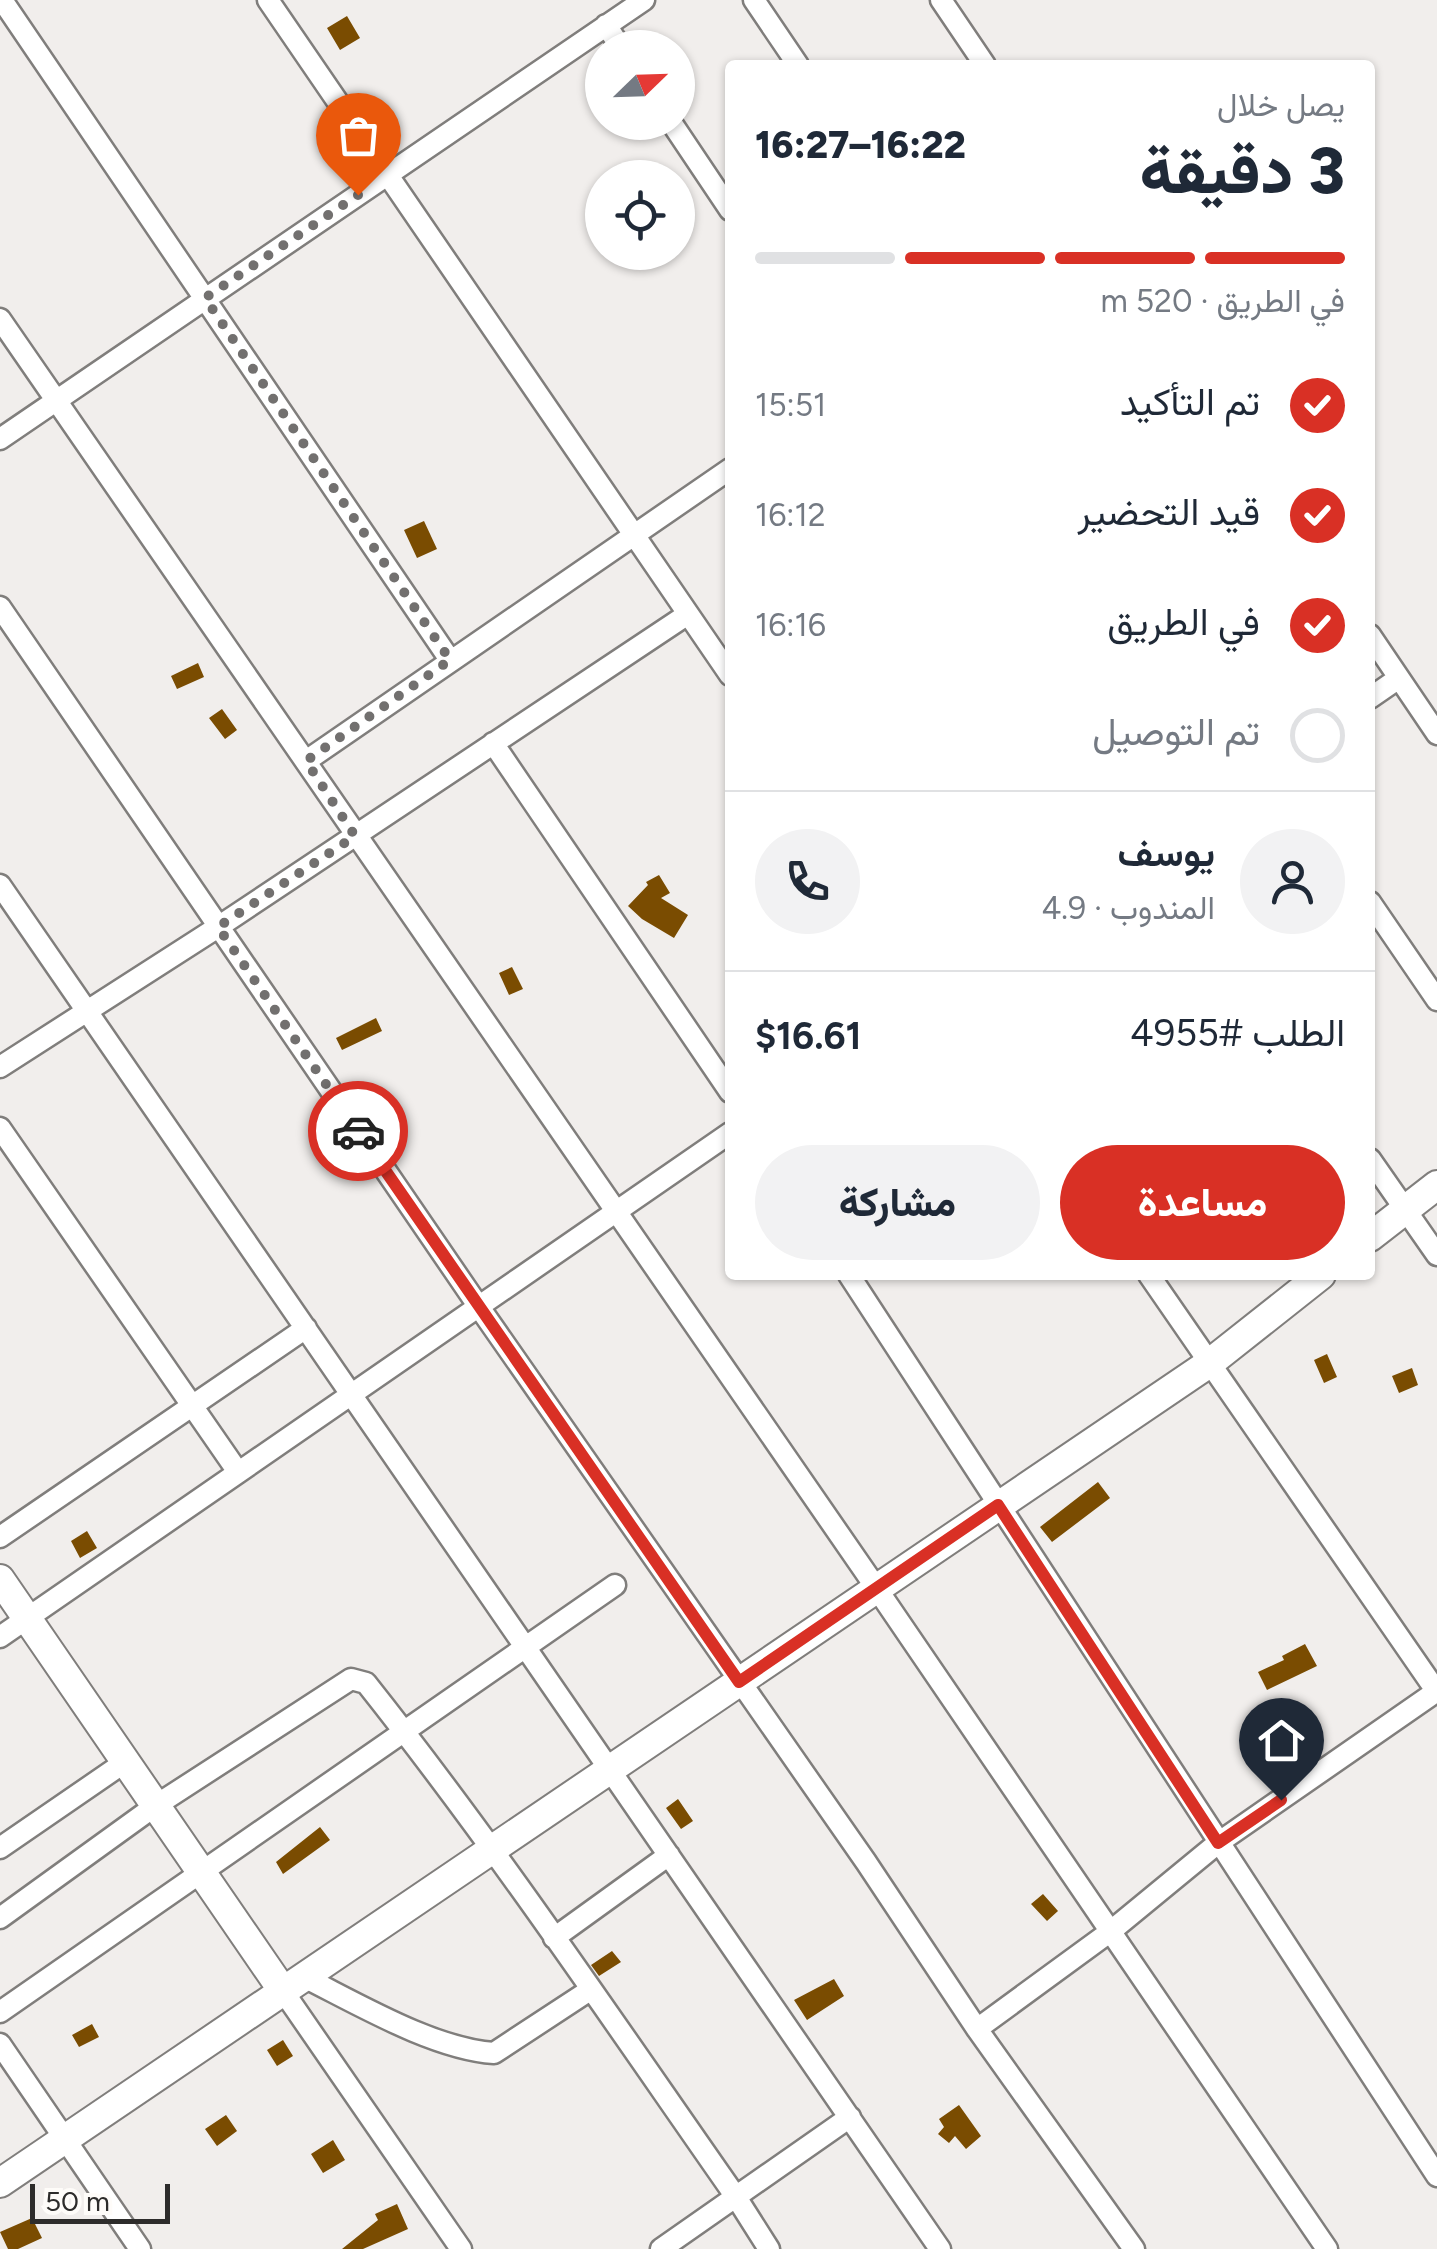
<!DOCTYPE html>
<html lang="ar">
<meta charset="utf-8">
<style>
body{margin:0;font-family:Figtree,Vazirmatn,sans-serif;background:#f2f2f3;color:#1f2937;direction:rtl;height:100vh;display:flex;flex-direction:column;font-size:38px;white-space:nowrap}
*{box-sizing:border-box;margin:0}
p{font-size:32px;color:#747a83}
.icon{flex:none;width:55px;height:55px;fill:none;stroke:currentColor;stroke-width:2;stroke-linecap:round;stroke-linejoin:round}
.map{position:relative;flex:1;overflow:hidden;direction:ltr}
.sheet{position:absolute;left:725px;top:60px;width:650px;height:1220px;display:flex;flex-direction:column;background:#fff;border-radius:10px;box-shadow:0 2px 8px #0004;direction:rtl}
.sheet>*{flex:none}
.needle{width:65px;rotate:67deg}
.fabs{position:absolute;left:585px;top:30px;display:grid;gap:20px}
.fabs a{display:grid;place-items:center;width:110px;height:110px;border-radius:50%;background:#fff;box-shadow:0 2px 8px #0004;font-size:50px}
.scale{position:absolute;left:30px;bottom:25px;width:140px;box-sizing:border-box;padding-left:10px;border:5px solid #2d2c2b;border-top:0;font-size:28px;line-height:35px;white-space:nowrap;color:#2d2c2b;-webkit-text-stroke:8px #fefcf9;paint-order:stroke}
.pin{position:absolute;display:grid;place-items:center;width:85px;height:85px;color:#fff;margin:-102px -42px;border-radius:50% 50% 50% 0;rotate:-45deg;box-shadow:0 0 10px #0007}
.pin .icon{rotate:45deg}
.courier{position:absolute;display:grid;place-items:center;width:100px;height:100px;margin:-50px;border:8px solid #d93025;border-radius:50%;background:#fff;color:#222;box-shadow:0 2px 12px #0007}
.head em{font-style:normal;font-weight:800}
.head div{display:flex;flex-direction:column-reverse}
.head{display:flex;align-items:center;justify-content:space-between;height:170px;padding:0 30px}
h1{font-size:65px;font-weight:800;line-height:75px}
.bar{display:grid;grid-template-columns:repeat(4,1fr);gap:15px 10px;align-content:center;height:120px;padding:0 30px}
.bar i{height:12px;border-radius:8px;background:#e0e1e3}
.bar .on{background:#d93025}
.bar p{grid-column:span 4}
.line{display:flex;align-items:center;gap:25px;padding:0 30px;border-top:2px solid #e0e1e3}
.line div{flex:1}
.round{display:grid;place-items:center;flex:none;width:105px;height:105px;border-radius:52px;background:#f2f2f3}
ol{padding:0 30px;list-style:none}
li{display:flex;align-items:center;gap:30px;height:110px}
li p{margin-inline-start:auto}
li .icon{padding:10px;border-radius:50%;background:#d93025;color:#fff;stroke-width:4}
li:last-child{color:#747a83}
li i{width:55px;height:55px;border:5px solid #e0e1e3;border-radius:50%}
.button{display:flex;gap:20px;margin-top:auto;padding:20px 30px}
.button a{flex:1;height:115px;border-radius:60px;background:#d93025;color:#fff;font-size:40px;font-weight:800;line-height:115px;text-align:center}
.button a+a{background:#f2f2f3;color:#1f2937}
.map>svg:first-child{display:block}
.building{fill:#7a4c01}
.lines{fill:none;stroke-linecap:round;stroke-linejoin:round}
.minor-casing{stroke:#807e7c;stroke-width:25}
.tertiary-casing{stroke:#807e7c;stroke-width:32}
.minor{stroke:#fff;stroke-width:20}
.tertiary{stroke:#fff;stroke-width:28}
.done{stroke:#72706f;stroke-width:10;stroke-dasharray:0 18}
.route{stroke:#d93025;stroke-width:12}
</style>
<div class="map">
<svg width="1437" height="2249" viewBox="0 0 1437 2249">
<rect width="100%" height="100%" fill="#f1eeec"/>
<path class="building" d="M347 16 360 38 340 50 327 28Z
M424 521 437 549 417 558 404 530Z
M198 663 204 677 177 689 171 676Z
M222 709 237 730 225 739 209 718Z
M659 875 670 893 661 898 688 915 674 938 642 919 628 906 648 885 646 882Z
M512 967 523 989 509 995 499 973Z
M376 1018 382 1031 342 1050 336 1038Z
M1327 1354 1337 1377 1324 1383 1314 1360Z
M1412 1368 1418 1385 1399 1393 1392 1376Z
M1098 1482 1110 1498 1052 1542 1040 1527Z
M87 1531 97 1548 80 1558 71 1541Z
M1305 1644 1317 1666 1267 1690 1258 1672 1284 1660 1282 1656Z
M678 1799 693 1821 681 1829 666 1808Z
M320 1827 330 1840 283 1874 276 1862Z
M1043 1894 1058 1911 1047 1921 1031 1904Z
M612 1951 621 1962 599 1976 591 1965Z
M834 1979 844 1996 807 2020 794 2000Z
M92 2024 99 2037 79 2047 72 2035Z
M283 2040 293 2056 277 2066 267 2050Z
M959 2105 981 2136 966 2149 955 2136 949 2143 938 2134 944 2127 939 2119Z
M226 2115 237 2131 217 2146 205 2129Z
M333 2140 345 2160 323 2173 311 2154Z
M397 2204 408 2229 363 2249H342L378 2220 375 2214Z
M32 2218 42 2238 18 2249H8L0 2232Z"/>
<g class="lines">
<g class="minor-casing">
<path id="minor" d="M2 0 450 660
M268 0 730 675
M754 0 798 65
M941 0 985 65
M606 25 621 48
M671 122 730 210
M0 319 877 1589 1327 2249
M0 439 644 0
M0 607 479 1307 866 1862 977 2029 1134 2249
M1370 635 1437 734
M1370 698 1399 678
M493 743 730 1092
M306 761 730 469
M0 885 940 2249
M1370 902 1437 1000
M0 1067 218 927 688 614
M0 1128 238 1472
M1370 1159 1437 1255
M849 1275 1437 2176
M1149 1275 1437 1692
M0 1537 306 1328
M0 1637 730 1133
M0 1848 125 1762
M0 1918 155 1806 351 1679 366 1683C497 1848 615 2024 736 2197L769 2249
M554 1938 669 1855
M304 1977C358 2004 434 2049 494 2053L590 1990
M283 1991 461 2249
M0 2012 615 1585
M977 2029 1111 1931 1218 1843 1437 1691
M0 2044 140 2249
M661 2249 850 2117"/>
</g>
<g class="tertiary-casing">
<path id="tertiary" d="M1370 1237 1437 1185
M0 1579 283 1991
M0 2183 1211 1362 1321 1275"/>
</g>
<use href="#minor" class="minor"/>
<use href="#tertiary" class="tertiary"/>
</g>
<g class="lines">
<path class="done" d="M358 195 205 298 450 660 306 761 355 836 218 927 358 1131"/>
<path class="route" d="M358 1131 739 1682 998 1505 1218 1843 1281 1800"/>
</g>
</svg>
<div class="fabs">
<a><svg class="needle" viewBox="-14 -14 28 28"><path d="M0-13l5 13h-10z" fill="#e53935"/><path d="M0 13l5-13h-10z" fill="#747a83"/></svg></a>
<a><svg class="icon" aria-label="locate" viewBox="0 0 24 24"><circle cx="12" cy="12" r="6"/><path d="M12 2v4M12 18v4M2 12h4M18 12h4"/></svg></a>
</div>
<div class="scale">50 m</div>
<div class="pin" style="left:358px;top:195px;background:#ea580c"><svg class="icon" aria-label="bag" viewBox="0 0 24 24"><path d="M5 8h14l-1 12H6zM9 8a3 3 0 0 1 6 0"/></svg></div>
<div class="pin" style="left:1281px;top:1800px;background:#1f2937"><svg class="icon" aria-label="home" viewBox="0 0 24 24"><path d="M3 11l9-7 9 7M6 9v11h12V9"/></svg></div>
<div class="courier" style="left:358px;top:1131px"><svg class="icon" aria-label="car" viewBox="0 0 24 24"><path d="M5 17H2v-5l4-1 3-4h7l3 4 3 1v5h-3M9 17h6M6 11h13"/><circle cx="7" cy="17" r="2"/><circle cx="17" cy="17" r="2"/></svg></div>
<section class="sheet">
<div class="head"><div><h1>3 دقيقة</h1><p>يصل خلال</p></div><em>16:22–16:27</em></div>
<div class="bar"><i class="on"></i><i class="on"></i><i class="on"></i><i></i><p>في الطريق · 520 m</p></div>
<ol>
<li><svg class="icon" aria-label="check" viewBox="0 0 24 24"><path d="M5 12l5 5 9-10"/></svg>تم التأكيد<p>15:51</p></li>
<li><svg class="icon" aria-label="check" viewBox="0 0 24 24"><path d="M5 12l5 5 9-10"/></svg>قيد التحضير<p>16:12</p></li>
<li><svg class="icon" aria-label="check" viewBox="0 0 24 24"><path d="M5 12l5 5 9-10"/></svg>في الطريق<p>16:16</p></li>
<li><i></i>تم التوصيل</li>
</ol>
<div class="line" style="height:180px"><a class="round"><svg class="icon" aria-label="person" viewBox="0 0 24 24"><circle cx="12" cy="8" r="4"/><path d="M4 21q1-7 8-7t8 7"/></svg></a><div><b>يوسف</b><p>المندوب · 4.9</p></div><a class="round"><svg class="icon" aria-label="phone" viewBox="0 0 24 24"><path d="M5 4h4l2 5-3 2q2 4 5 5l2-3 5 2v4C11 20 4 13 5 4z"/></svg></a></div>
<div class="line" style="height:130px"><div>الطلب #4955</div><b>$16.61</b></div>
<div class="button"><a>مساعدة</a><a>مشاركة</a></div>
</section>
</div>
